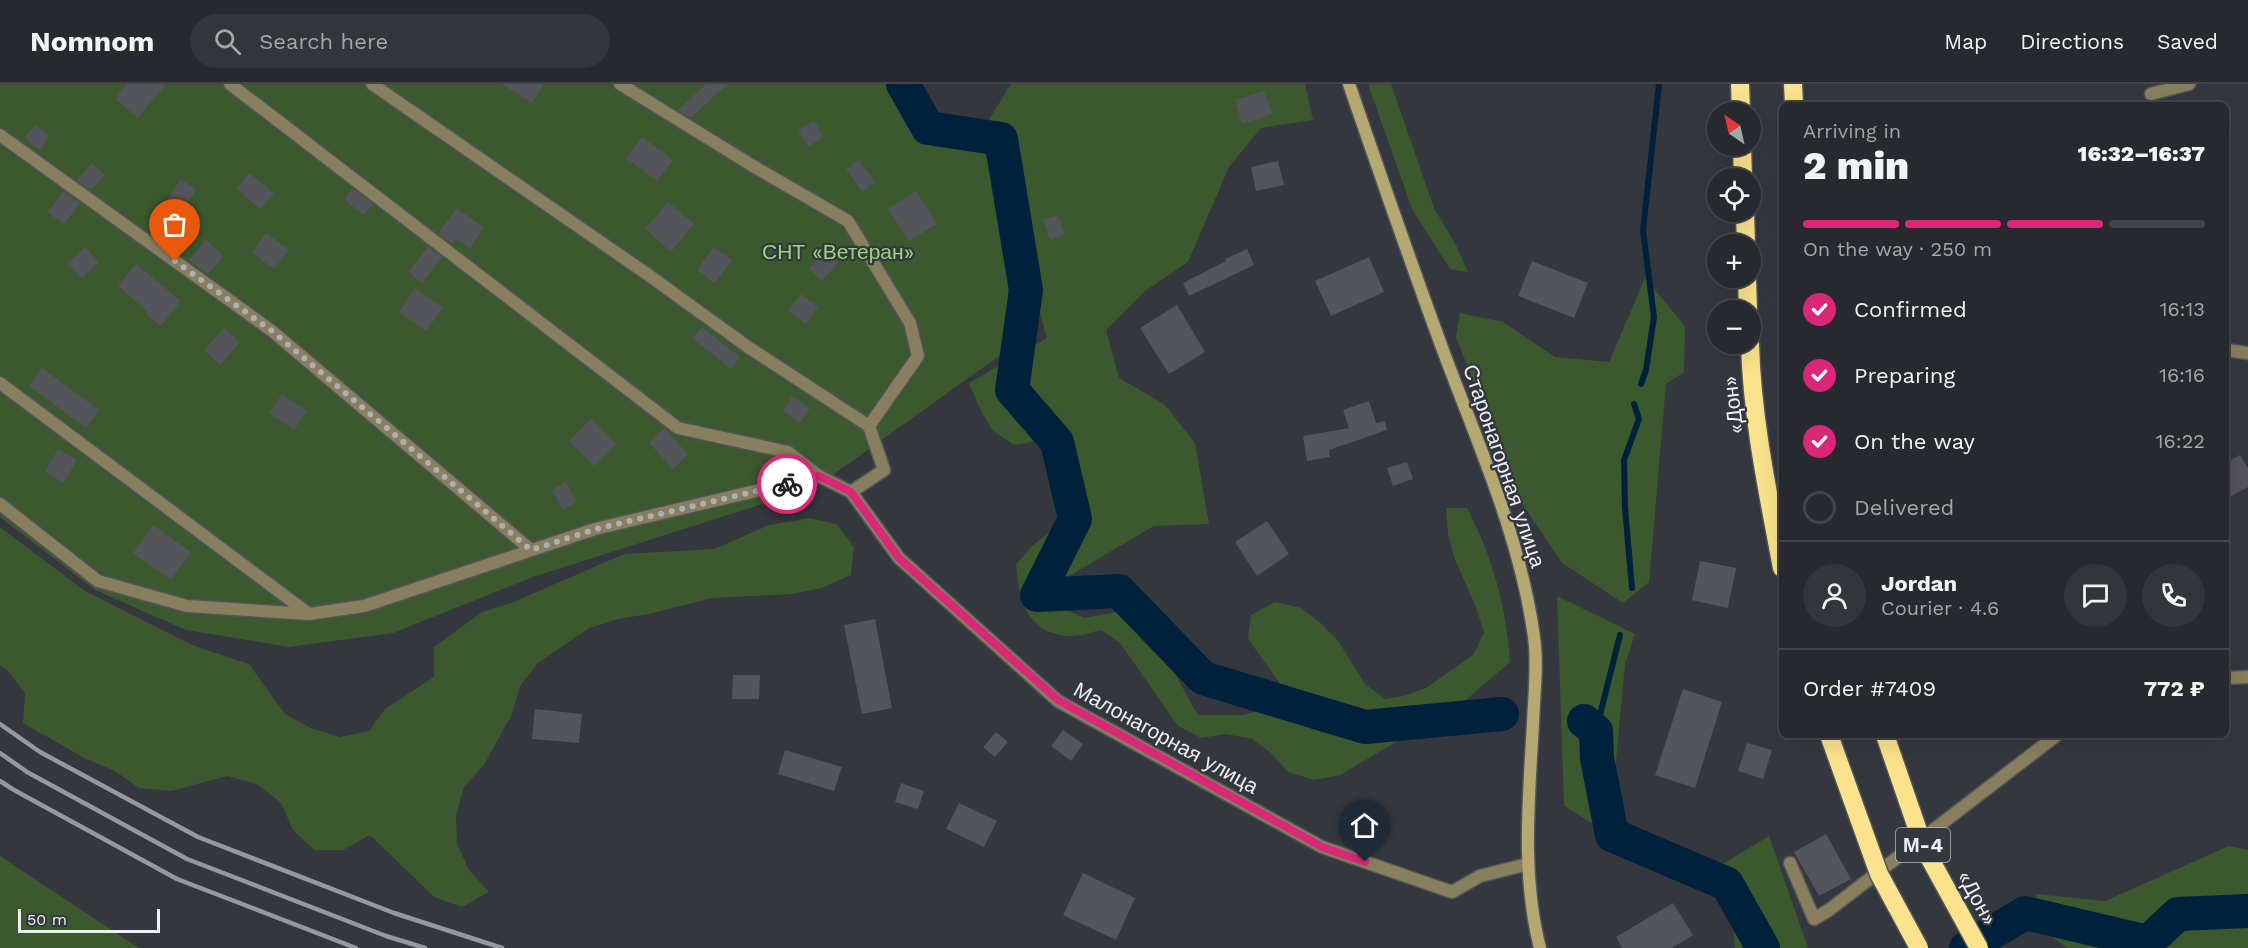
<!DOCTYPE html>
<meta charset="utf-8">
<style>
body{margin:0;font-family:"Work Sans",sans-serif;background:#33353a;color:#f1f3f6;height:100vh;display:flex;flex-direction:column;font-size:22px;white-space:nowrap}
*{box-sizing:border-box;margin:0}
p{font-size:20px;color:#a4a6aa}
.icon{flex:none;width:33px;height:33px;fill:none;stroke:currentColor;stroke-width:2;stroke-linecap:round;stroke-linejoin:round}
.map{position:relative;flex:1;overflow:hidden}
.sheet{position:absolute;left:1779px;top:18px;width:450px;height:636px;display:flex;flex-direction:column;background:#27292e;border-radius:9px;box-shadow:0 6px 24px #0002,0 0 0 2px #43454a}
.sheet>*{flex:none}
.needle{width:39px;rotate:326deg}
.buttons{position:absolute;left:1707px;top:18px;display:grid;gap:12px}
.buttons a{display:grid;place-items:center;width:54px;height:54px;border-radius:50%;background:#27292e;box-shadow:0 6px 24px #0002,0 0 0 2px #43454a;font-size:30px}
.scale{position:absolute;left:18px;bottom:15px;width:142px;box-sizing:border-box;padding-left:6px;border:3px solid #eff0f5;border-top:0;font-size:16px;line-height:21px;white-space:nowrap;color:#eff0f5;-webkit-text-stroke:4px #34373d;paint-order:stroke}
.pin{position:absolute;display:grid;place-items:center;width:51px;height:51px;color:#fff;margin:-62px -26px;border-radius:50% 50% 50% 0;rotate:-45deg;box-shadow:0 0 6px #0007}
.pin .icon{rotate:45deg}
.courier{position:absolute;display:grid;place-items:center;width:60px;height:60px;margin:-30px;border:4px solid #db2777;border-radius:50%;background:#fff;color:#222;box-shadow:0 2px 8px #0007}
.headline em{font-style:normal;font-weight:800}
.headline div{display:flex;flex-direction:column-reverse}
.headline{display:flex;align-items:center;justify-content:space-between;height:102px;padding:0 24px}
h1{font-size:39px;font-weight:800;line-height:45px}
.bar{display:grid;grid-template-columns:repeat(4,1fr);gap:9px 6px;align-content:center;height:72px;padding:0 24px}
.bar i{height:8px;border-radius:4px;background:#43454a}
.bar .on{background:#db2777}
.bar p{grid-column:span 4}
.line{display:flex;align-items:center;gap:15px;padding:0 24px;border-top:2px solid #43454a}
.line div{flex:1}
.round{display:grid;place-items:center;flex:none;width:63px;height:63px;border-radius:32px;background:#33353a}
ol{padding:0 24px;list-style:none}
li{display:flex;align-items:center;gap:18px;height:66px}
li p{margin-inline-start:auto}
li .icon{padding:6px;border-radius:50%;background:#db2777;color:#fff;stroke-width:4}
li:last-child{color:#a4a6aa}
li i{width:33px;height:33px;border:3px solid #43454a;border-radius:50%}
header{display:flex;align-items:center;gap:36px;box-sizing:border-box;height:84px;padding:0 30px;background:#27292e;border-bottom:2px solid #43454a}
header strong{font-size:28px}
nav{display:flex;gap:33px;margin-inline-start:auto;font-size:21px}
.search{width:420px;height:54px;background:#33353a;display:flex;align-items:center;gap:15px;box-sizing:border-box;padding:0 21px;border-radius:33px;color:#a4a6aa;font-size:22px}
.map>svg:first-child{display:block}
.green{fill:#3b582e}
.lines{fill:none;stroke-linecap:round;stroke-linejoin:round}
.stream{stroke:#00213c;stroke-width:6}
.river{stroke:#00213c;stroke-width:34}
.building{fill:#54545b}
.minor-casing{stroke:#52555a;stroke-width:15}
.secondary-casing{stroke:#52555a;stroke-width:15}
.motorway-casing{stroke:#52555a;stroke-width:21}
.minor{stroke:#887f5e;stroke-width:12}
.secondary{stroke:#b6a871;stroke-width:12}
.motorway{stroke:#fae38c;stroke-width:18}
.rail{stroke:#96989e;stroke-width:4.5}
.motorway-bridge-casing{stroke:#52555a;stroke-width:21;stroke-linecap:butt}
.motorway-bridge{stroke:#fae38c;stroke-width:18}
.done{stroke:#aeafb5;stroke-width:6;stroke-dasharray:0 10.8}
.route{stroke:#db2777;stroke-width:8}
.labels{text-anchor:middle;stroke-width:4.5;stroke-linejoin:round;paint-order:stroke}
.shield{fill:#34373d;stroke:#b7b8be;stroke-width:1.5}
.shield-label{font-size:20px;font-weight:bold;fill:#eff0f5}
.park-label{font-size:21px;fill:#98d87b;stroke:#34373d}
.street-label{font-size:21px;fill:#eff0f5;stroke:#34373d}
</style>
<header>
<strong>Nomnom</strong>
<div class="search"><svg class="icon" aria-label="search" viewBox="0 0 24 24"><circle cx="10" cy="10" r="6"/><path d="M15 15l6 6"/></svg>Search here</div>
<nav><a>Map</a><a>Directions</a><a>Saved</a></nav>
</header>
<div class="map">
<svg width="2248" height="864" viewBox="0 0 2248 864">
<rect width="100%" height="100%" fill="#34373d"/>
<path class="green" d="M0 0H908L985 69 1037 245 816 403 533 493 393 549 289 563 186 546 95 506 0 433Z
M1011 0H1305L1313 36 1261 44 1229 83 1188 178 1145 207 1106 246 1119 294 1164 320 1195 359 1209 440 1154 442 1064 495 1054 521 1085 534 1122 527C1140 545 1159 563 1172 585 1182 600 1188 616 1198 631H1243L1275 623 1279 598 1248 555 1251 531 1275 518 1301 524 1322 540 1339 558 1365 600 1385 615 1403 612 1426 604 1473 571 1484 549 1476 523 1455 476 1448 450 1446 424H1467C1492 471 1507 525 1510 578L1461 620 1340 691 1314 696 1288 688 1271 669 1252 655 1226 650 1201 654 1178 642 1120 559 1101 546C1092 548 1082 552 1073 552 1028 552 1019 518 1016 480L1033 461 1054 445 1066 421 1071 396 1064 370 1041 356 1014 361 993 347 979 323 969 299 1047 254 987 39Z
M1368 0H1391L1434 124 1456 161 1468 188 1450 185 1412 125Z
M1645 194 1685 242 1684 288 1666 300 1649 498 1623 519 1562 479 1521 418 1456 253 1460 229 1503 238 1555 273 1609 278Z
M809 434 837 440 854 463 851 491 822 504 792 510 712 514 649 530 618 535 589 544 538 579 520 602 512 630 484 681 464 703 456 732 457 760 469 786 489 808 462 823 434 813 370 751 343 766H314L293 746 281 719 257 700 227 692 171 707 139 704 115 687 86 675 23 639 25 609 7 586 0 581V443L85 507 192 561 249 580 285 630 311 644 340 653 369 647 385 625 434 593V563L482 528 511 519 624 470 714 465 769 441Z
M1557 512 1635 550 1625 580 1613 710 1593 740 1564 722Z
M1769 752 1808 864H1735L1732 828 1721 781Z
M2229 762 2248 766V864H2067L2041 845 2036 810 2105 817Z
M0 772 139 864H0Z"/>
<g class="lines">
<path class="stream" d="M1641 300 1646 286 1654 233 1643 146 1659 0
M1632 504 1625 424 1624 376 1639 335 1634 320
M1596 647 1620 551"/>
<path class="river" d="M903 0 928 44 1001 55 1026 206 1012 306 1057 358 1075 435 1037 511 1119 507 1203 594 1365 643 1502 630
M1584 637 1596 647 1597 674 1612 751 1727 800 1763 864
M1966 864 2025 829 2148 858 2178 830 2248 827"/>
</g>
<path class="building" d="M127 0H166L138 34 115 15Z
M502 0H544L532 19Z
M706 0H728L690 34 678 26Z
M1264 7 1272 30 1242 40 1235 16Z
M814 37 824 53 808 63 798 46Z
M35 41 50 52 40 66 24 54Z
M642 53 673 76 657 97 626 74Z
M859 76 875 98 862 108 846 85Z
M1278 77 1284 101 1256 107 1251 83Z
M92 79 105 91 91 106 77 96Z
M249 89 274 109 261 125 236 105Z
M181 95 196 106 182 126 167 116Z
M352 104 373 120 364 131 344 116Z
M916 107 937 140 909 157 888 125Z
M63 108 80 119 64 140 47 128Z
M668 118 694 140 671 168 645 145Z
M456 124 484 143 470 164 457 155 452 160 438 150Z
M1058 131 1065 151 1050 156 1043 136Z
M266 149 289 166 274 185 252 169Z
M206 156 224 172 208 190 189 176Z
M85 163 99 178 82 194 67 180Z
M428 163 442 173 422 199 408 188Z
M713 163 732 176 715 199 697 186Z
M1247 165 1254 181 1189 212 1183 199 1226 177 1225 175Z
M825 167 838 179 822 197 809 185Z
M1369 173 1384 208 1331 232 1315 197Z
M1532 177 1588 199 1574 234 1518 212Z
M136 180 181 217 161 242 146 230 148 228 118 202Z
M415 204 443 224 426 247 399 228Z
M801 210 818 223 806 240 788 227Z
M1177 221 1205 268 1169 290 1140 244Z
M702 243 740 273 731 285 693 255Z
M224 244 240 258 220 281 204 266Z
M42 284 99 326 86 344 29 302Z
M282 310 307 327 294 346 269 329Z
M792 312 810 324 800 339 783 327Z
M1369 317 1376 339 1385 337 1387 346 1329 366 1330 373 1307 377 1303 352 1349 344 1343 326Z
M591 335 616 360 594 382 569 357Z
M664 344 688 370 673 385 649 359Z
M58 365 77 376 64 399 45 388Z
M2240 371 2248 384V403L2226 415V379Z
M1407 378 1413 395 1393 402 1387 384Z
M566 398 577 418 563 426 552 406Z
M1267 437 1289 470 1257 492 1235 458Z
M153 441 191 468 171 496 133 469Z
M1700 477 1736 484 1728 524 1692 516Z
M875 535 892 624 862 630 844 541Z
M733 591H760L759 615H732Z
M1683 605 1722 618 1695 704 1655 691Z
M535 625 582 630 579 659 532 655Z
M1063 646 1083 660 1071 677 1051 662Z
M996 648 1008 658 995 673 983 663Z
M1747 659 1772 666 1763 695 1738 687Z
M785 666 842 683 834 707 778 690Z
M901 699 924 707 918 725 895 718Z
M959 719 997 737 984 763 946 745Z
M1826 750 1851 795 1819 812 1794 768Z
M1083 789 1135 814 1116 856 1063 831Z
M1673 819 1693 851 1672 864H1622L1616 853Z"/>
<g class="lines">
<g class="minor-casing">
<path id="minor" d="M230 0 678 344 788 368 819 392
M372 0 647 190 748 263 869 342 884 386 851 408
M620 0 753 82 848 137 910 239 918 272 869 342
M2151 10 2189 0
M0 51 272 247 531 466
M2226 266 2248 269
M0 299 309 530
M0 420 98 497 187 522 309 530 364 522 595 445 819 392 851 408 899 474 1058 617 1322 763 1452 808 1480 792 1528 780
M2226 594 2248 593
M1790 779 1814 835 1829 826 2057 651"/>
</g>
<g class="secondary-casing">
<path id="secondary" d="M1349 0C1381 93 1413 186 1447 277 1481 367 1521 457 1534 553 1538 581 1534 611 1533 639 1529 714 1521 790 1540 864"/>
</g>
<g class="motorway-casing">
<path id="motorway" d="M1740 0 1741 28
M1793 0 1794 21
M1742 62 1743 94
M1745 128 1746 160
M1747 194 1748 226
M1750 260C1752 335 1768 409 1782 484"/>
</g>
<use href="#minor" class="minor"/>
<use href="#secondary" class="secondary"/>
<use href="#motorway" class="motorway"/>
<path class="rail" d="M0 640 40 668 198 753 394 829 502 864
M0 669 27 688 187 775 386 852 425 864
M0 697 14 706 177 795 356 864"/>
<g class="motorway-bridge-casing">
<path id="motorway-bridge" d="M1829 651 1879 790 1919 864
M1885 651 1924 764 1979 864"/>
</g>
<use href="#motorway-bridge" class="motorway-bridge"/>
</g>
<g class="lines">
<path class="done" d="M175 177 272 247 531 466 596 445 787 400"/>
<path class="route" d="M787 400 819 392 851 408 899 474 1058 616 1322 763 1365 778"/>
</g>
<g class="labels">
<rect class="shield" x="1896" y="744" width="54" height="34" rx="4.5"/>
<g class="shield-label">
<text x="1923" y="768">М-4</text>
</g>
<g class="park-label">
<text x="838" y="175">СНТ «Ветеран»</text>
</g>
<g class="street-label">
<text transform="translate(1733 321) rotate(-97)" y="7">«Дон»</text>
<text transform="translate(1504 382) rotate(71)" y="7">Старонагорная улица</text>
<text transform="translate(1166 654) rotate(29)" y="7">Малонагорная улица</text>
<text transform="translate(1977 814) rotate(61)" y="7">«Дон»</text>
</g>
</g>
</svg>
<div class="buttons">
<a><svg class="needle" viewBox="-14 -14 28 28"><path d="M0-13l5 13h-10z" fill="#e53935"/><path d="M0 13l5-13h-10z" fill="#a4a6aa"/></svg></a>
<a><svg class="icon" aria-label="locate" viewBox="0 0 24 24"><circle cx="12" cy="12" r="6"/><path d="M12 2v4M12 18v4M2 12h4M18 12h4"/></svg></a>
<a>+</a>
<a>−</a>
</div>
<div class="scale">50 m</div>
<div class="pin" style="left:175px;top:177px;background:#ea580c"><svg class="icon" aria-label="bag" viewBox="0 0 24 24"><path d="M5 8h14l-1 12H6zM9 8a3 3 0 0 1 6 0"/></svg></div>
<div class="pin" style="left:1365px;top:778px;background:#1f2937"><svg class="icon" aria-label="home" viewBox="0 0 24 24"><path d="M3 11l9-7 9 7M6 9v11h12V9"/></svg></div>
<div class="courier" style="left:787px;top:400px"><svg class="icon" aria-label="bike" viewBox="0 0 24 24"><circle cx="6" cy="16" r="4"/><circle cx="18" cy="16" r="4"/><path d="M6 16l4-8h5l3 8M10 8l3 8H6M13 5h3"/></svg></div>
<section class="sheet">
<div class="headline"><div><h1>2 min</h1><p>Arriving in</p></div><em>16:32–16:37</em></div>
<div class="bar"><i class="on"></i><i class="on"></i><i class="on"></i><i></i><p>On the way · 250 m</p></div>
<ol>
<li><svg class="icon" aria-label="check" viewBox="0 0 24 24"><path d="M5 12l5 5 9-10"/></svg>Confirmed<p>16:13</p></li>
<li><svg class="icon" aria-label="check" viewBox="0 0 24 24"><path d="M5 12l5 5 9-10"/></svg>Preparing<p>16:16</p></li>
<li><svg class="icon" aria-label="check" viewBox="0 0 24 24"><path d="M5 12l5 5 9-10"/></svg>On the way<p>16:22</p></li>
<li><i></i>Delivered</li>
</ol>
<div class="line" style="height:108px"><a class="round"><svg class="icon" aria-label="person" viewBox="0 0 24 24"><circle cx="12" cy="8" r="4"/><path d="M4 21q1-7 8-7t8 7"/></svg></a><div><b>Jordan</b><p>Courier · 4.6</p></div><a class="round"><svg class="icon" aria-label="chat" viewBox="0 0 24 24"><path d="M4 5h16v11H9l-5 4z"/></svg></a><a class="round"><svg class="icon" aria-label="phone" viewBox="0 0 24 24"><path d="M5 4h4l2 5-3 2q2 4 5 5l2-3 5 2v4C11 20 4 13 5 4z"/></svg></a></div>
<div class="line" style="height:78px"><div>Order #7409</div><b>772 ₽</b></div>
</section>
</div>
